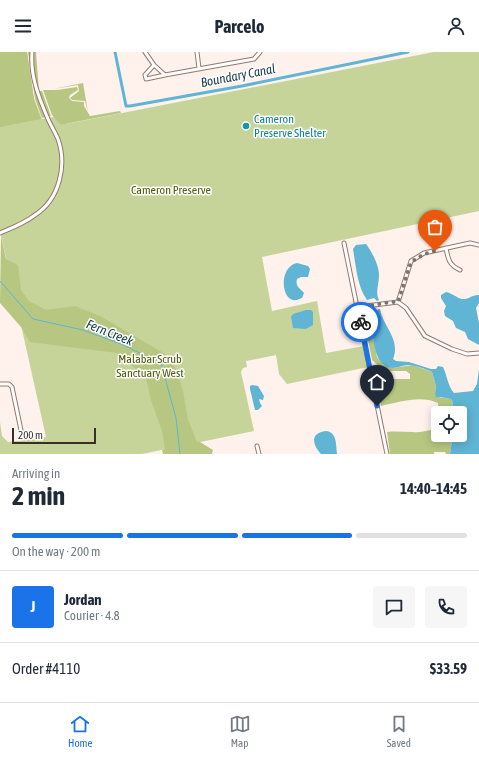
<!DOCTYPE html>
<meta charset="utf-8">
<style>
body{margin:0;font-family:"Asap Condensed",sans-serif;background:#f6f6f7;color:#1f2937;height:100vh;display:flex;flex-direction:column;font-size:15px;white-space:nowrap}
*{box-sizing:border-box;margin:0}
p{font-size:13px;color:#747a83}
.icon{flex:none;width:22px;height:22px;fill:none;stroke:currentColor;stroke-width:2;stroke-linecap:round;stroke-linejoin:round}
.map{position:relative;height:402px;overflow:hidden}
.details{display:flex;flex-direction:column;background:#fff;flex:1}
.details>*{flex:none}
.fabs{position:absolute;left:431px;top:354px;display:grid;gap:8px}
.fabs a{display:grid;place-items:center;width:36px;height:36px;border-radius:4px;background:#fff;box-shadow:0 2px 10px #0003;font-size:20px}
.scale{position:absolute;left:12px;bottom:10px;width:84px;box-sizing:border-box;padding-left:4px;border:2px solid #3b2e29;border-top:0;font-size:11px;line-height:14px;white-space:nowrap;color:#3b2e29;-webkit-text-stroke:3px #fff;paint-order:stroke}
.pin{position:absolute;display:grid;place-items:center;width:34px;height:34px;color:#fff;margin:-41px -17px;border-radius:50% 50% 50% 0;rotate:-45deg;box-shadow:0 0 4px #0007}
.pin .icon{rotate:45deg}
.courier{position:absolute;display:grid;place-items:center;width:40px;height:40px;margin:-20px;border:3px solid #1a73e8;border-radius:50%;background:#fff;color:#222;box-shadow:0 1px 5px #0007}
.summary em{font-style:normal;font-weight:700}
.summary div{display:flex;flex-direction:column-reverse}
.summary{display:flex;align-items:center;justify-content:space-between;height:68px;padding:0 12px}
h1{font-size:26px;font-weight:700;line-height:30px}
.bar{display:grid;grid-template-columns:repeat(4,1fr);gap:6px 4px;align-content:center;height:48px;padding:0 12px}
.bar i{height:5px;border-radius:3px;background:#e0e1e3}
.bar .current{background:#1a73e8}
.bar p{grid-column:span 4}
.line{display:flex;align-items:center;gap:10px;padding:0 12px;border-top:1px solid #e0e1e3}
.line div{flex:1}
.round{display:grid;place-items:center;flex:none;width:42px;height:42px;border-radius:4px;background:#f6f6f7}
header{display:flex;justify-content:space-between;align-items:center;height:52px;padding:0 12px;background:#fff;font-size:18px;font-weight:700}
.tabs{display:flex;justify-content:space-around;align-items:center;height:56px;border-top:1px solid #e0e1e3;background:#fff;font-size:11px;color:#747a83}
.tabs a{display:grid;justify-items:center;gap:2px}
.tabs .current{color:#1a73e8}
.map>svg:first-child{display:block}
.green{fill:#c6d49a}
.forest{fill:#b7c781}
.water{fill:#5fb5d3}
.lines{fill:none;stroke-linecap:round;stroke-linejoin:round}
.stream{stroke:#5fb5d3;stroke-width:1}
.canal{stroke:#5fb5d3;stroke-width:3}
.street-casing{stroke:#95786d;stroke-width:5}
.street{stroke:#fff;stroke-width:3}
.done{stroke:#80726d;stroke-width:4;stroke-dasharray:0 7.2}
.route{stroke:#1a73e8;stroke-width:5}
.culture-dot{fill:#0f9aa8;stroke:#fff;stroke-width:1.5}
.labels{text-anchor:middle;stroke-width:3;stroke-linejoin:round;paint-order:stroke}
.culture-label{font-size:12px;fill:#0d838f;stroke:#fff;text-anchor:start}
.park-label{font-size:12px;fill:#4e5b0a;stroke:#fff}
.water-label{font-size:13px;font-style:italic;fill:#19404d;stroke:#fff}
</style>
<header><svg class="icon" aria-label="menu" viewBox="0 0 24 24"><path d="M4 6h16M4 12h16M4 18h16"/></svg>Parcelo<svg class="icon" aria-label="person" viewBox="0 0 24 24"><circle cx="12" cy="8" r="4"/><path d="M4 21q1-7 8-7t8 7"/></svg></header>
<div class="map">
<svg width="479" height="402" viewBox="0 0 479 402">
<rect width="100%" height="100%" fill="#fff1ec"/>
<path class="green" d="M0 0H27L34 47 42 67 63 63 66 72 434 0H479V159L262 205 272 259 317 249 326 301 364 294 368 315 287 332 279 322 276 303 246 309 247 315 243 316 241 320 254 379 142 402H0V370L2 384 8 390 46 385 0 179Z"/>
<path class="forest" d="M0 0H27L34 47 41 67 0 75Z
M28 0H36L39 39H42L51 64 42 66 35 47Z
M83 31 88 60 85 49 72 48 70 46 79 39 78 33 53 37Z
M77 35 78 38 70 43 69 46 72 49 84 50V54L90 64 120 59 121 61 65 72H60L52 63 43 38H57Z
M1 184 6 207 18 213 21 238 29 249 46 258 75 254 100 264 165 302 176 317 183 339 188 368 197 390H200L213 398 212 402H163L162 398 165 397 162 379 151 348 146 326 117 301 30 290 21 275 0 251Z
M367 256V263L370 268 377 305 383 313 392 316 413 313 432 320 436 334 435 341 440 346H447L452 348 453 353 444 361H439L438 351C420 343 400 350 381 354L375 327H410V322L406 319H389L382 317 372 308 362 257Z
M438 373V383H450L452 388 450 402H446L445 400H434V402H390L387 380C396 379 404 380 413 380 421 381 430 378 438 376Z"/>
<path class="water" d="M366 192C372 200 379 213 379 223 379 233 375 240 379 248L377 249 374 246 367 248C357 234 356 214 353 197L356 193Z
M297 211 308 214 310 217 308 225H301L297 227C295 235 300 236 304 241L302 246C299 247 296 249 293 248 281 246 279 215 297 211Z
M446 240C452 241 457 246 462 247 468 248 473 242 479 243V251L476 256 479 271V293L468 287 465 280 456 276 453 269 445 264 444 259 446 254 441 246V243Z
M378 257H380C383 275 401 287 393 307L396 309 409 310 431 317H436L438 314 443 315C447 323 448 335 454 341L473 339 477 332 479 317V402H450L452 388 450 383H460V361H444L453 353 452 348 447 346 436 345 435 341 436 334 432 320C425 317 416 313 408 313 403 313 398 316 392 316 370 314 376 278 367 263L368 260 376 261Z
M306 258H311L313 260V273L306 277 293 276 291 265 293 262Z
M252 333 258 334 264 344 263 348 259 347 260 351 262 354 258 358H255L250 337V334Z
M326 379C337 380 336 393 337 402H321C312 392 310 381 326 379Z"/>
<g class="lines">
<path class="stream" d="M0 229 33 267 83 278 121 292 161 311 176 366 180 402"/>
<path class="canal" d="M115 0 126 54H130L242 34 408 0"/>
<g class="street-casing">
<path id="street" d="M145 0 154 13 165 23 254 7 260 0
M197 0 199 16
M154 13 145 23 146 27 165 23
M0 181C12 176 25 171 35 163 60 147 67 113 58 87 55 80 51 74 48 67 39 46 30 24 32 0
M344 191 387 402
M446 196C448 207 449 213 460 218
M398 250 411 209 424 201 470 191 479 193
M358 255 398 250 406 256 425 284 452 297 467 302 479 301
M0 332H9L12 335 22 383
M257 394 259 402"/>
</g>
<use href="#street" class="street"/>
</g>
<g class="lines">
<path class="done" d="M361 270 358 256 390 250H398L411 210 424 202 435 199"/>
<path class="route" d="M361 270 377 354"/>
</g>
<circle class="culture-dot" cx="246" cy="74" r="4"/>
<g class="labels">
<g class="culture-label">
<text x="254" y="71">Cameron<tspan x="254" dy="14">Preserve Shelter</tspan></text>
</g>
<g class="park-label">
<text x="171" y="142">Cameron Preserve</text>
<text x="150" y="311">Malabar Scrub<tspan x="150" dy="14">Sanctuary West</tspan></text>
</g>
<g class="water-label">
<text transform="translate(238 23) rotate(-11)" y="5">Boundary Canal</text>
<text transform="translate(110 280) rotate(22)" y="5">Fern Creek</text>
</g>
</g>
</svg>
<div class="fabs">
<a><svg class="icon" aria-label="locate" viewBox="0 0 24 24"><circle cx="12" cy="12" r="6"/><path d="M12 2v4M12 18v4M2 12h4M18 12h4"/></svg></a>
</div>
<div class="scale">200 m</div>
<div class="pin" style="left:435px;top:199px;background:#ea580c"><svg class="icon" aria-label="bag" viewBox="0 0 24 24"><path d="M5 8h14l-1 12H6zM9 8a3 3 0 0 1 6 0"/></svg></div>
<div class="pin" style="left:377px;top:354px;background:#1f2937"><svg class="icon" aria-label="home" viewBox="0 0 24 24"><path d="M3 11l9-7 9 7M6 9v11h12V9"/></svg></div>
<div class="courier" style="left:361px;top:270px"><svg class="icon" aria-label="bike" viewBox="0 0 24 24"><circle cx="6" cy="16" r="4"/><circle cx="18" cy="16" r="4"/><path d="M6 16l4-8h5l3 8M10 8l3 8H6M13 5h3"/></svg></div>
</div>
<section class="details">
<div class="summary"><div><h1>2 min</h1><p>Arriving in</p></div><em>14:40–14:45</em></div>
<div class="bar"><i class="current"></i><i class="current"></i><i class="current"></i><i></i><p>On the way · 200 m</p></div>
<div class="line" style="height:72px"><b class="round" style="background:#1a73e8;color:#fff">J</b><div><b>Jordan</b><p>Courier · 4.8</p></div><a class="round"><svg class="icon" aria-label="chat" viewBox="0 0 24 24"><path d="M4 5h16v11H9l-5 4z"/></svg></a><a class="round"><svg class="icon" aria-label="phone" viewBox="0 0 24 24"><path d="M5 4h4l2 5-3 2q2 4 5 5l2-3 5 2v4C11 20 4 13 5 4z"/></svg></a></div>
<div class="line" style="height:52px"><div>Order #4110</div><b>$33.59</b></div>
</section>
<nav class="tabs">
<a class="current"><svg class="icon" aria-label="home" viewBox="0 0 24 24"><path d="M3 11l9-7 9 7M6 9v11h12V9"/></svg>Home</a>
<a><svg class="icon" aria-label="map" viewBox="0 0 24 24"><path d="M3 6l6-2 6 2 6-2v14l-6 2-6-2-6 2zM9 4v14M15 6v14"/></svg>Map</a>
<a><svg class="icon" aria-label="saved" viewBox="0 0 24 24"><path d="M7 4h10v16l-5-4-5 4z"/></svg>Saved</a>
</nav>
